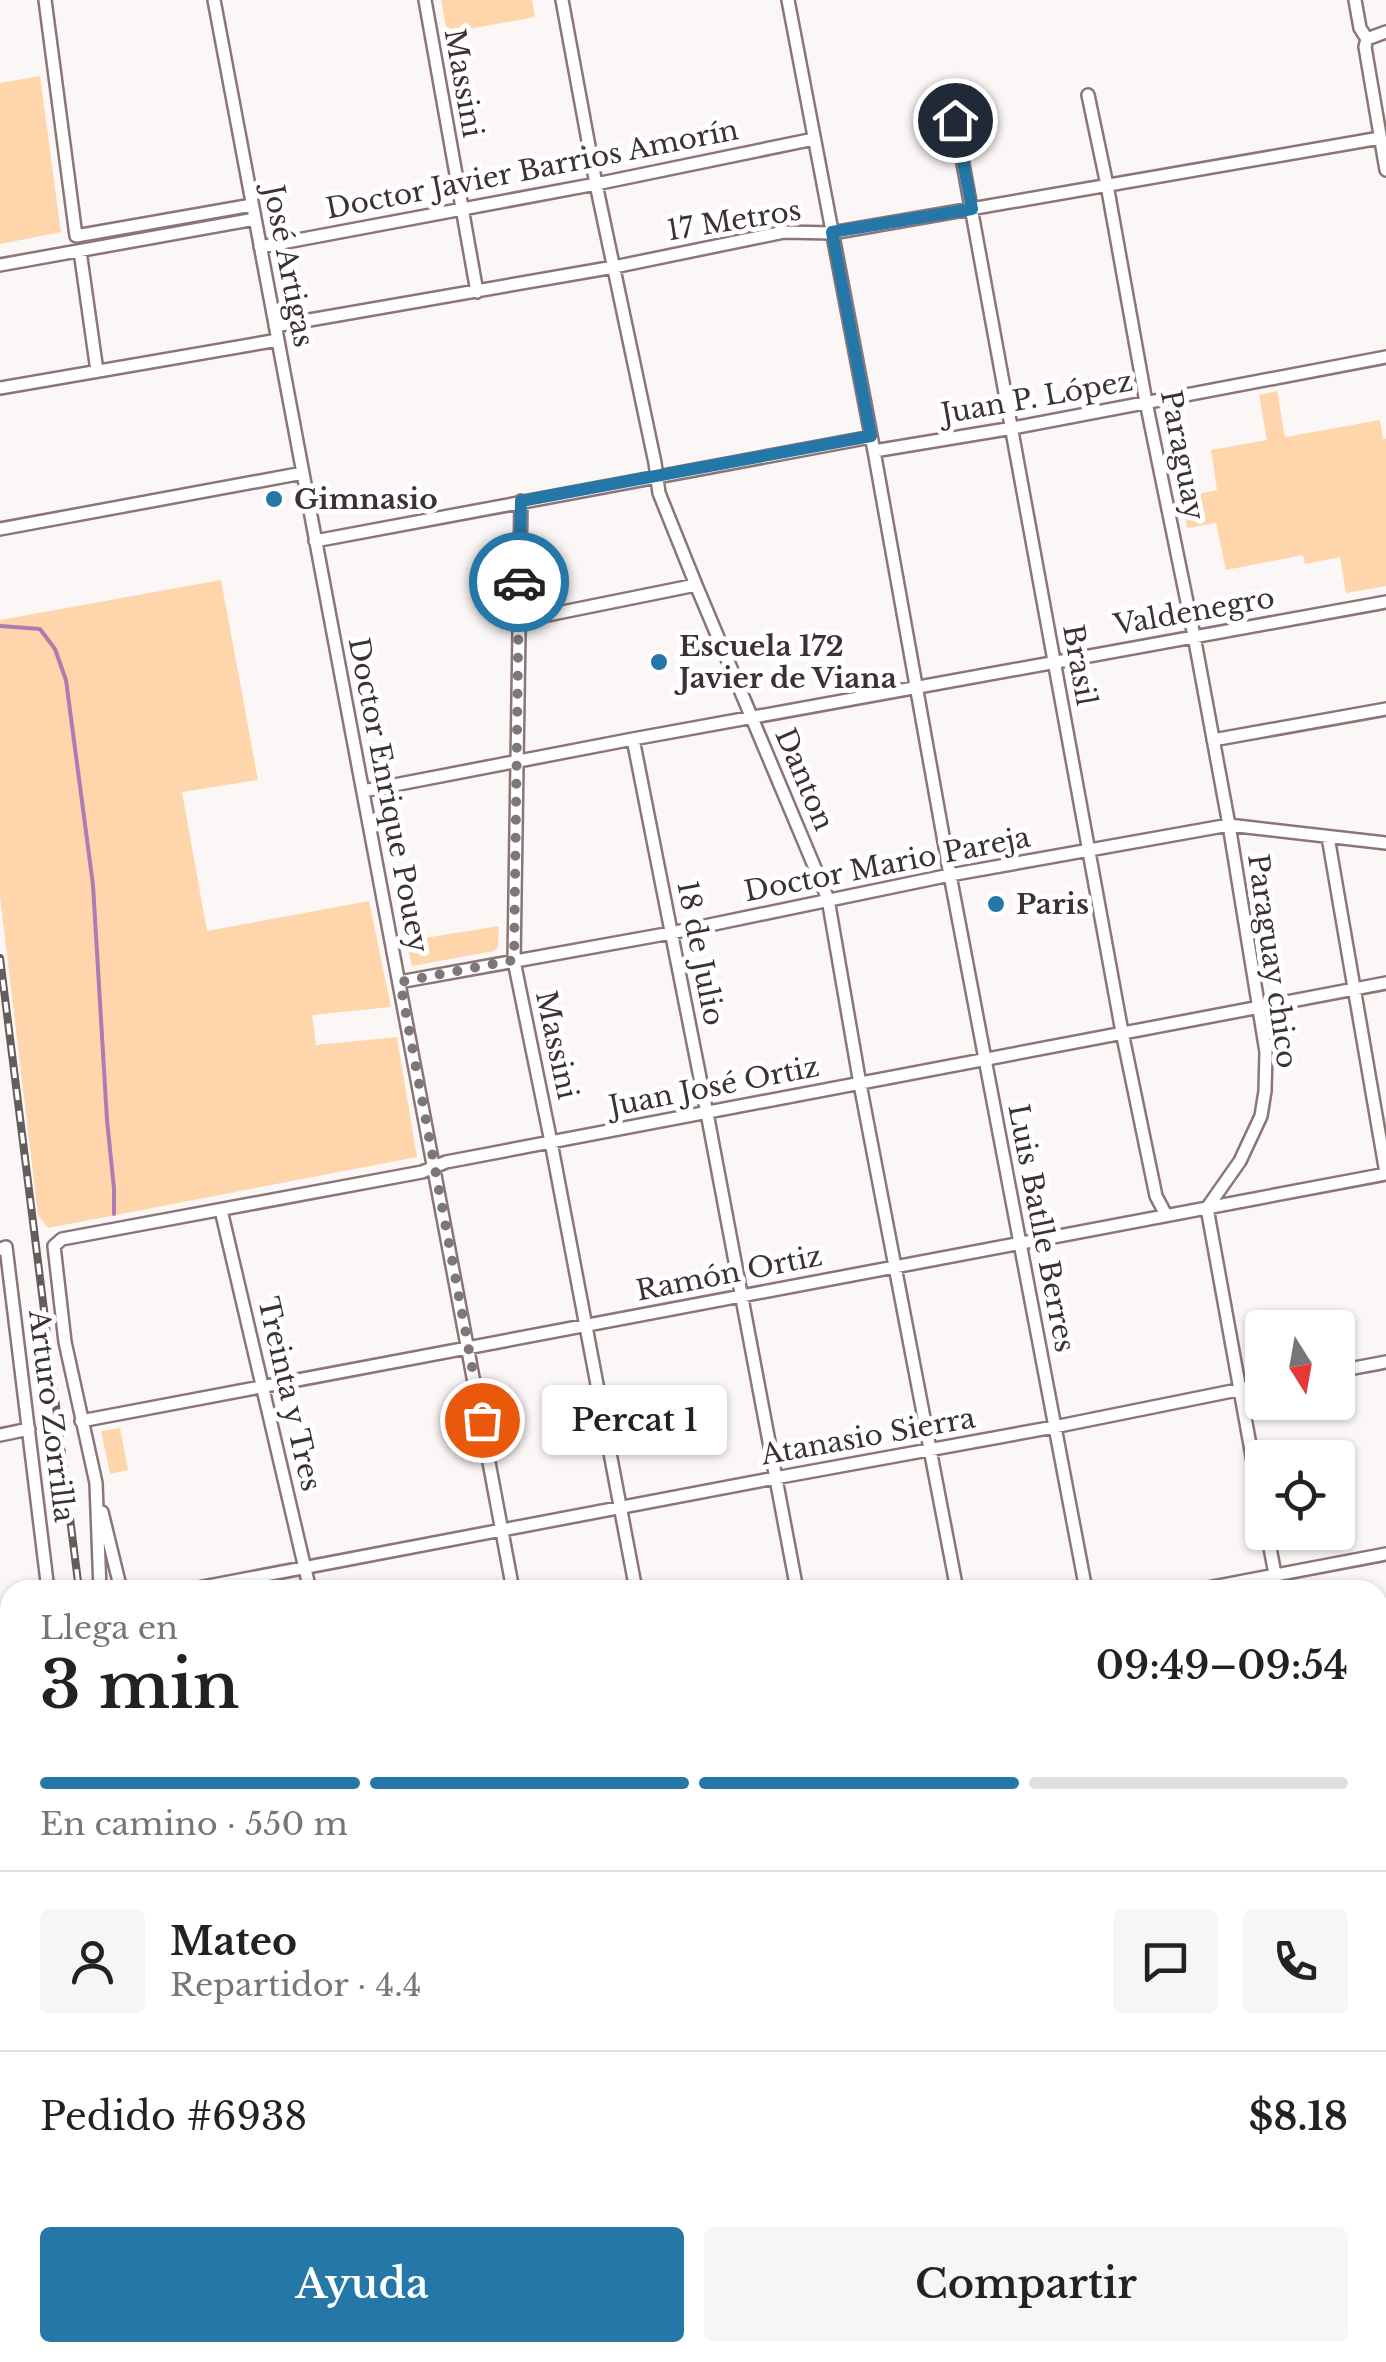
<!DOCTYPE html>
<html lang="es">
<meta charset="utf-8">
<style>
body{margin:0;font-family:"Libre Baskerville",serif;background:#f6f6f6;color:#222;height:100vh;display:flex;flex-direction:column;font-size:38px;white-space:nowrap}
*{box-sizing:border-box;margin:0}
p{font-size:32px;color:#767676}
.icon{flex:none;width:55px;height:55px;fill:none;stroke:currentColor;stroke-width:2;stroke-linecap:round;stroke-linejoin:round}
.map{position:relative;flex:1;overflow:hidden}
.drawer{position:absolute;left:0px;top:1580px;width:1388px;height:782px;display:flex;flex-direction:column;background:#fff;border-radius:30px 30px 0 0;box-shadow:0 2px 8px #0004}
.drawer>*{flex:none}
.needle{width:65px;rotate:169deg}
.buttons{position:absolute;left:1245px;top:1310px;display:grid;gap:20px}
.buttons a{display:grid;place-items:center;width:110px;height:110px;border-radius:10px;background:#fff;box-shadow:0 2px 8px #0004;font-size:50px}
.pin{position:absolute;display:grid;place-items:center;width:85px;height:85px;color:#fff;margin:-42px;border:5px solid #fff;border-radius:50%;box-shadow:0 2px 10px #0007}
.courier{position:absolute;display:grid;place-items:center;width:100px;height:100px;margin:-50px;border:8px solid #2477a7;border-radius:50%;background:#fff;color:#222;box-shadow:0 2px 12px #0007}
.bubble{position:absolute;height:70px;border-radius:10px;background:#fff;box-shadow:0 2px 8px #0004;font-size:32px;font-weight:600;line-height:70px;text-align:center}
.overview em{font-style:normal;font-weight:600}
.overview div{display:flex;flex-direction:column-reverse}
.overview{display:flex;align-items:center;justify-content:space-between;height:170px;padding:0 40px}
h1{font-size:65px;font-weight:600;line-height:75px}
.bar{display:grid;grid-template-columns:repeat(4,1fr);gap:15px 10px;align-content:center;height:120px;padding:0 40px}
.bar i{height:12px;border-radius:8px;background:#e0e0e0}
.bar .active{background:#2477a7}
.bar p{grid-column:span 4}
.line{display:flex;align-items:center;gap:25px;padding:0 40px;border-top:2px solid #e0e0e0}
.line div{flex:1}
.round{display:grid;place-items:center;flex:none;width:105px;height:105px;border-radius:10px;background:#f6f6f6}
.action{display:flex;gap:20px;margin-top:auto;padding:20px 40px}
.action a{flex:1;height:115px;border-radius:10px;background:#2477a7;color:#fff;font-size:40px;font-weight:600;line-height:115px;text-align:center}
.action a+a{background:#f6f6f6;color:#222}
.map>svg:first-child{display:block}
.green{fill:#ffd6ab}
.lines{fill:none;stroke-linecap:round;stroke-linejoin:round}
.stream{stroke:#ac7db2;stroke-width:4}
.minor-casing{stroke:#8c7576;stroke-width:16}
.minor{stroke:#fff;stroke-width:11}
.rail-casing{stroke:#655c5c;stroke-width:8}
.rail{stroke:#fff;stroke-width:4;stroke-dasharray:11;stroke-linecap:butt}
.done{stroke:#7f7777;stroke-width:10;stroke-dasharray:0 18}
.route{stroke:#2477a7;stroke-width:12}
.poi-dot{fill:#2477a7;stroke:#fff;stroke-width:4}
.labels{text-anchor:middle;stroke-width:10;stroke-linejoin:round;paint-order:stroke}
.street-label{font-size:28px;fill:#3c3232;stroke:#fff}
.poi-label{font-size:28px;font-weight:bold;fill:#3c3232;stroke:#fff;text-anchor:start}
</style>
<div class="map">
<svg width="1386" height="2362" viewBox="0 0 1386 2362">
<rect width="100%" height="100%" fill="#fcf7f7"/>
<path class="green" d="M441 0H532L535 17 447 33Z
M40 76 61 232 0 244V83Z
M1277 391 1285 437 1380 420 1383 439H1386V586L1346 593 1340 557 1305 564 1303 555 1226 570 1216 523 1187 528 1182 497 1217 490 1211 450 1267 440 1259 395Z
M221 580 258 780 182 792 207 931 369 901 391 1007 312 1015 316 1045 397 1037 417 1157 48 1228 38 1215 0 896V620Z
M499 926 498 947 494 951 412 966 406 941Z
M120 1428 128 1470 110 1474 101 1431Z"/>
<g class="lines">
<path class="stream" d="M0 626 40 629 55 649 66 680 93 885 107 1120 114 1189V1214"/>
<g class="minor-casing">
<path id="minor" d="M45 0 76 236 252 205
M214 0 513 1590
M425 0 477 292
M562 0 596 184 655 463 659 493 696 585 828 899 860 1084 957 1590
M788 0 874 451 950 875 1086 1590
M1355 0 1360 28 1367 39 1365 47 1386 170
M1367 39 1386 32
M1088 95 1107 185 1146 402 1194 636 1229 825 1266 1052 1265 1091 1261 1116 1240 1161 1207 1208 1262 1511
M955 120 1122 1032 1156 1196 1166 1215
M260 247 596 184 814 139
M80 251 97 371
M0 265 255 219
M275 326 614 267 784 232 832 233 1380 138
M0 388 278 340
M874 451 1013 428 1386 357
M521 501 514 961 551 1142 636 1590
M0 529 303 473
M315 541 871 437
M518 621 696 585
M633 739 707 1113 797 1590
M1213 740 1386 709
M363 791 633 739 1386 602
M1328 837 1386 1173
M399 982 671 933 950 875 1229 825 1386 843
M221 1210 310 1590
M0 1249 6 1247 48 1590
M1338 1371 1386 1362
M81 1421 1386 1174
M0 1435 29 1429
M102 1512 121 1590
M1267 1532 1278 1590
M100 1590 96 1483 65 1342 54 1246 62 1239 422 1172 446 1162 1386 983
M187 1590 775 1478 1054 1427 1262 1385
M1197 1590 1386 1554
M0 1625 10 1623
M1378 1746 1386 1744
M0 1909 10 1906
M1378 1934 1386 1933
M0 2078 10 2075
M1378 2116 1386 2162
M0 2239 10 2237
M1378 2305 1386 2303
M148 2352 149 2362
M192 2352 194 2362
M488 2352 490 2362
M664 2352 666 2362
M787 2352 790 2362
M949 2352 951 2362
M1236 2352 1237 2362
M256 2362 295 2352
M1108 2362 1149 2352"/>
</g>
<use href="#minor" class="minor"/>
<g class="rail-casing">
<path id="rail" d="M0 958 79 1590
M176 2352 177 2362"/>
</g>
<use href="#rail" class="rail"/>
</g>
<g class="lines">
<path class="done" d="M482 1420 400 982 514 960 519 582"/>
<path class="route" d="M519 582 521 501 871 436 832 232 972 209 955 120"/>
</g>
<g class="poi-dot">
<circle cx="274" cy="499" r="10"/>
<circle cx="659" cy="662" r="10"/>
<circle cx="996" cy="904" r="10"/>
</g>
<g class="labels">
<g class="street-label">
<text transform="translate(464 83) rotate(80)" y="10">Massini</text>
<text transform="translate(532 169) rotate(-11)" y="10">Doctor Javier Barrios Amorín</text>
<text transform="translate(734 220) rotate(-9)" y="10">17 Metros</text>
<text transform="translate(289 266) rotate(79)" y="10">José Artigas</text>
<text transform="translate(1037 397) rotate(-10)" y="10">Juan P. López</text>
<text transform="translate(1183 455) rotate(79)" y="10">Paraguay</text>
<text transform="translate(1194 611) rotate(-10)" y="10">Valdenegro</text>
<text transform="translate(1080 665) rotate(80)" y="10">Brasil</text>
<text transform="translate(805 779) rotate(67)" y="10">Danton</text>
<text transform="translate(389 795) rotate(79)" y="10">Doctor Enrique Pouey</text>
<text transform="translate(887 864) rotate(-11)" y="10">Doctor Mario Pareja</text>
<text transform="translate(701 953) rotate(79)" y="10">18 de Julio</text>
<text transform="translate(1273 961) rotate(82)" y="10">Paraguay chico</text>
<text transform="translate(557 1045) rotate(78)" y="10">Massini</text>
<text transform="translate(714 1086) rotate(-11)" y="10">Juan José Ortiz</text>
<text transform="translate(1042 1228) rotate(79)" y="10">Luis Batlle Berres</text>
<text transform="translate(729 1273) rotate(-11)" y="10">Ramón Ortiz</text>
<text transform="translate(290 1394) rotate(77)" y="10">Treinta y Tres</text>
<text transform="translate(52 1416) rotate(83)" y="10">Arturo Zorrilla</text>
<text transform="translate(868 1436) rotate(-10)" y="10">Atanasio Sierra</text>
</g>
<g class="poi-label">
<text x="294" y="509">Gimnasio</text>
<text x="679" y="656">Escuela 172<tspan x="679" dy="32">Javier de Viana</tspan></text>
<text x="1016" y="914">Paris</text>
</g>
</g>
</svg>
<div class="buttons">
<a><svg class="needle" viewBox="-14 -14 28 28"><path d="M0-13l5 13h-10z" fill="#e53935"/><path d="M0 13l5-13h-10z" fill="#767676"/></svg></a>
<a><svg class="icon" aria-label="locate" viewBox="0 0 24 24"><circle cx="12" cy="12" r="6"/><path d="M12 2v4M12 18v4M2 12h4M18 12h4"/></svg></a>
</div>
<div class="pin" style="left:482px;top:1420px;background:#ea580c"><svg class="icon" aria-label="bag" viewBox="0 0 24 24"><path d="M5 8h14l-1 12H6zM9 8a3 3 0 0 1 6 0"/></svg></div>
<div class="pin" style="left:955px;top:120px;background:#1f2937"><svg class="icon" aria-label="home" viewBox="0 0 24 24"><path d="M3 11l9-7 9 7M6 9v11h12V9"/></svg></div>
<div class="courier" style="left:519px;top:582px"><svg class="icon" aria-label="car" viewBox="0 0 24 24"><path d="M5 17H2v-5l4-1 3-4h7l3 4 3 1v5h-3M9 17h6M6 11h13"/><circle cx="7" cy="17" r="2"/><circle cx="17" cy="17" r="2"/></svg></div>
<div class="bubble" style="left:542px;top:1385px;width:185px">Percat 1</div>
<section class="drawer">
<div class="overview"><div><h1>3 min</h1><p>Llega en</p></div><em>09:49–09:54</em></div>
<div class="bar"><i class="active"></i><i class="active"></i><i class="active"></i><i></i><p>En camino · 550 m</p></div>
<div class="line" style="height:180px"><a class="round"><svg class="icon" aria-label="person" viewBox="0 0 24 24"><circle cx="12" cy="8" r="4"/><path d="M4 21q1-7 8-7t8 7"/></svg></a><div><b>Mateo</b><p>Repartidor · 4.4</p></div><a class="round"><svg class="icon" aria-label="chat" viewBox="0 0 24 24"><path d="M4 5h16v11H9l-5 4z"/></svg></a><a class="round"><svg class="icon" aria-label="phone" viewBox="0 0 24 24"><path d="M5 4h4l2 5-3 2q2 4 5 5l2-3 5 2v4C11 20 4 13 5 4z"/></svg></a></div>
<div class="line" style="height:130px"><div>Pedido #6938</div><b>$8.18</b></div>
<div class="action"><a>Ayuda</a><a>Compartir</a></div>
</section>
</div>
